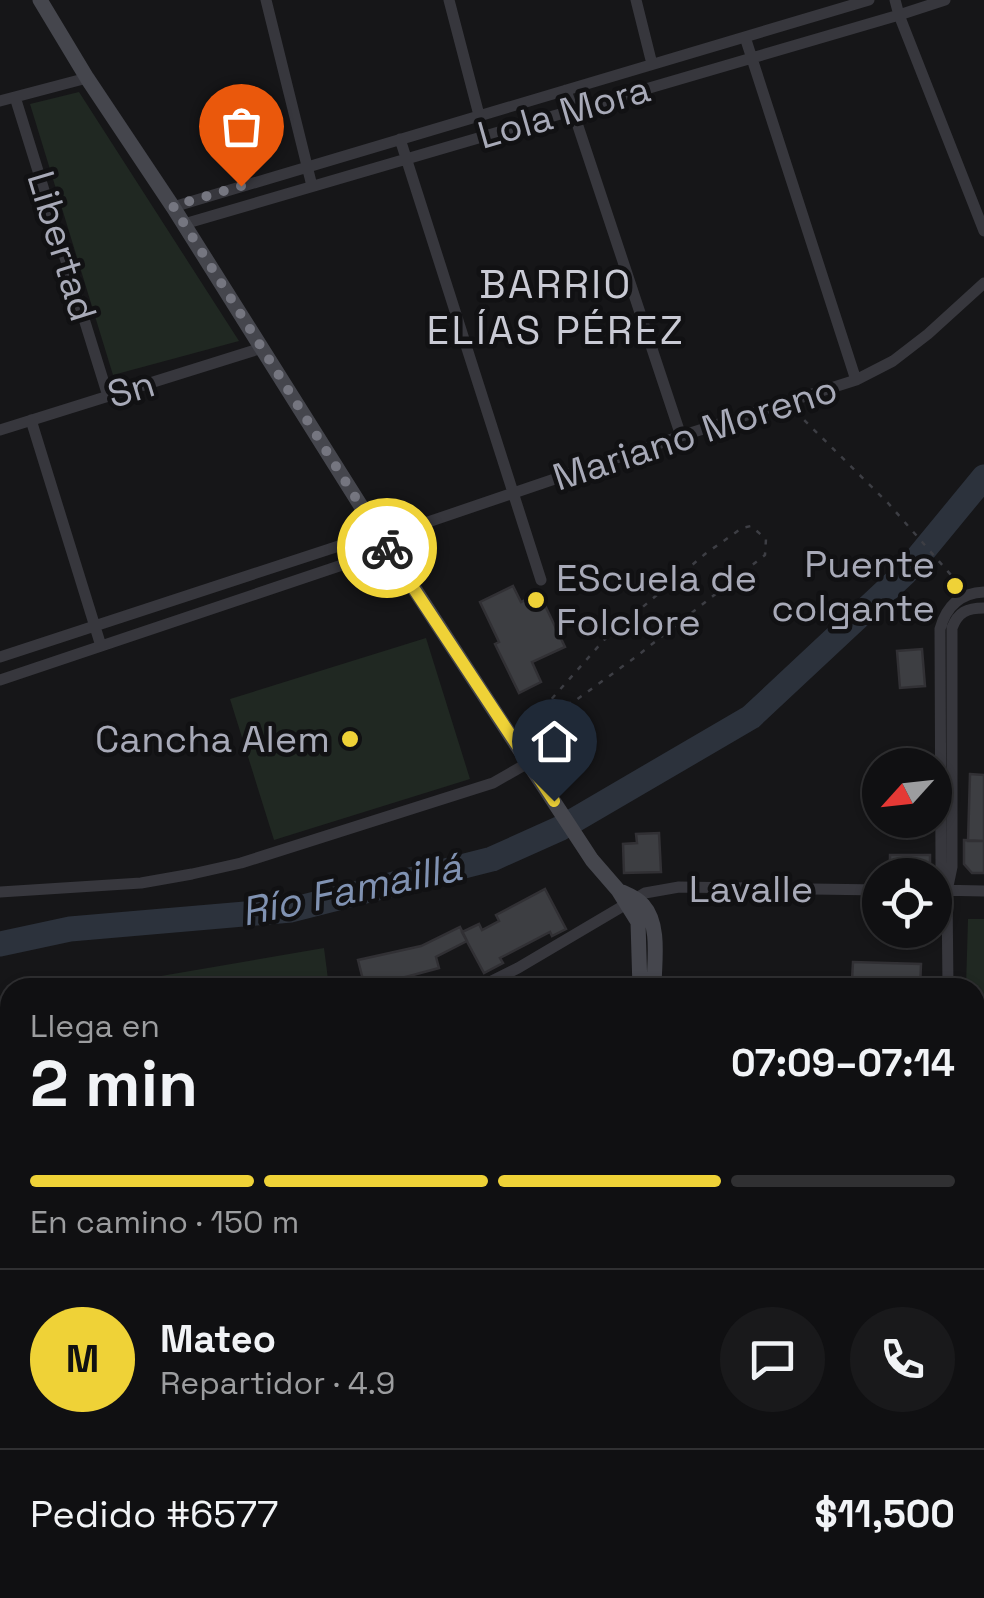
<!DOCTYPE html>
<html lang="es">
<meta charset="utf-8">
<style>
body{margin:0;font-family:"Space Grotesk",sans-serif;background:#19191b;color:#f1f3f6;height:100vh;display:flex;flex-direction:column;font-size:38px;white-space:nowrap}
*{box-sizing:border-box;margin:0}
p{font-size:32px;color:#9c9d9f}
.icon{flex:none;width:55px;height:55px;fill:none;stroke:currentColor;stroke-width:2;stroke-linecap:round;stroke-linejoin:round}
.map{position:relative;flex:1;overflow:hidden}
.details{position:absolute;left:0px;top:978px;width:985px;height:622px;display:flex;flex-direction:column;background:#101012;border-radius:30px 30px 0 0;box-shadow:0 2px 8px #0004,0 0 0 2px #303032}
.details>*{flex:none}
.needle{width:65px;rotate:243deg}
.buttons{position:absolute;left:862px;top:748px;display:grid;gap:20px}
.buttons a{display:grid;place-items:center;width:90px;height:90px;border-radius:50%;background:#101012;box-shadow:0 2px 8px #0004,0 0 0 2px #303032;font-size:50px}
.pin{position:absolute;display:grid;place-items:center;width:85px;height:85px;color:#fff;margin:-102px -42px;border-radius:50% 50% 50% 0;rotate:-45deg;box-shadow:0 0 10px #0007}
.pin .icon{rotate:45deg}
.courier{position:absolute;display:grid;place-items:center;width:100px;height:100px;margin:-50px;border:8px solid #efd237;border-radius:50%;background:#fff;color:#222;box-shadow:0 2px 12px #0007}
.headline em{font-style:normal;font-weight:700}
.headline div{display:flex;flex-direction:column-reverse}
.headline{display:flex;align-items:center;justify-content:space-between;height:170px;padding:0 30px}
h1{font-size:65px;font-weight:700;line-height:75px}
.bar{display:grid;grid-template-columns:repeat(4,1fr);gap:15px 10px;align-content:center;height:120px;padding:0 30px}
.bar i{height:12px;border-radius:8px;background:#303032}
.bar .selected{background:#efd237}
.bar p{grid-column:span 4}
.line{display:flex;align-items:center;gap:25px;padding:0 30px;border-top:2px solid #303032}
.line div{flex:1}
.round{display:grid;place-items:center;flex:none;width:105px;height:105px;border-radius:52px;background:#19191b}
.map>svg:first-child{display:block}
.green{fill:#202822}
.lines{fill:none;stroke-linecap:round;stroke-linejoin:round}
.river{stroke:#2c323c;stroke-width:25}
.building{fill:#3d3e42;stroke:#313034;stroke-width:2.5}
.path{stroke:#3d3e44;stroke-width:2.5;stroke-dasharray:5 8;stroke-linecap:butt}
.street{stroke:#37373d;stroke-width:11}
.secondary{stroke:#45464d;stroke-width:15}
.done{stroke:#757680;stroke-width:10;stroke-dasharray:0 18}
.route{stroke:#efd237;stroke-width:12}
.poi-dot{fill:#efd237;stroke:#111113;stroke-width:4}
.labels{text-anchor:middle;stroke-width:9;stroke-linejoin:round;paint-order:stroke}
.street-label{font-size:38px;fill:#a8aab8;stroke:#111113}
.poi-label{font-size:38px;fill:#a8aab8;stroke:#111113;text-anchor:end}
.neighbourhood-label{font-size:40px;letter-spacing:2.5px;fill:#c9cad4;stroke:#111113}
.water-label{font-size:40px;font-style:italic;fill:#8092b2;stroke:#111113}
</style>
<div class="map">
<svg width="984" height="1598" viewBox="0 0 984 1598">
<rect width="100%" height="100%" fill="#161618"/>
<path class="green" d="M79 92 239 341 113 375 30 104Z
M426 638 470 779 274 840 230 699Z
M968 919H984V1161H975V988L966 987Z
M324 948 329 987H130L161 976Z
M0 1200H10V1443L0 1442Z"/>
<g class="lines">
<path class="river" d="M0 944 70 929 291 910 492 859 561 828 751 717 905 573 984 477"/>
</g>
<path class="building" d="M513 586 521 602 539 593 565 647 532 662 541 682 519 693 495 644 499 642 480 602Z
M922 649 925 686 900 688 897 651Z
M970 774 984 775V841H968Z
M659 833 661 872 624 873 623 844 637 843 636 834Z
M964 840 984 841V873H972L964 864Z
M890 855H930V870L926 875H890Z
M545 889 566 929 552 936 550 932 500 958 503 963 484 973 462 932 479 924 482 930 499 921 496 915Z
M460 927 467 941 436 957 439 968 365 988 358 960 421 946Z
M853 962 921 964 920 988H784L785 978 852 980Z
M0 1231H5L8 1298 0 1299Z
M977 1240 984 1241V1293H977Z
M3 1577H10V1590H41L42 1596 5 1598Z
M680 1590H741V1598H680Z"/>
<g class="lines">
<path class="path" d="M795 411 888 503 958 583
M520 721 548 703 604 640 705 554 742 528 751 526 766 539 765 555 637 656 572 703H548"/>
<path class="street" d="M266 0 312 186
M449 0 479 115
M636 0 652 64
M895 0 899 15 984 231
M745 37 856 380
M566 90 681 436
M15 97 108 396
M0 101 87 78
M400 139 541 580
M173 207 869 0
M184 224 899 15 945 0
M31 420 101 646
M0 430 262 348
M984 592C960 593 946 607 940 629L941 865 947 891 952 867V628C958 612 967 608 984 608
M0 657 351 542 381 538 681 436 856 380 893 361 928 334 984 283
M0 680 354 561 379 540
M935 890 984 891
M947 891 948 988
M0 892 141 883 192 874 241 863 493 783 528 763
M478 988 518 968 645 893 679 887 880 890
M0 1185H10
M975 1185H984
M0 1455 10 1456
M975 1476H984
M975 1486H984
M0 1566H10
M65 1590V1598
M355 1590 356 1598
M950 1590V1598
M963 1590V1598"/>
<path class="secondary" d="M40 0 87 78 173 207 381 538 592 860 618 890 638 922 640 988
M622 892C629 895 638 899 643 905 661 925 654 963 654 988
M647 1590V1598
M661 1590V1598"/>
</g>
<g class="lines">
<path class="done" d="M241 186 173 206 387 548"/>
<path class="route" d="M387 548 554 801"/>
</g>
<g class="poi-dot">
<circle cx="955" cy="586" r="10"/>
<circle cx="536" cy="600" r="10"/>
<circle cx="350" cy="739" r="10"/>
</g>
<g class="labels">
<g class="street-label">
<text transform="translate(564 112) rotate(-16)" y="13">Lola Mora</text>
<text transform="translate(62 246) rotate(73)" y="13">Libertad</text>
<text transform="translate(131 389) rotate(-17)" y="13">Sn</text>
<text transform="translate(695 433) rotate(-18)" y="13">Mariano Moreno</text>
<text x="751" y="902">Lavalle</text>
</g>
<g class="poi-label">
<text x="935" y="577">Puente<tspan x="935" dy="44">colgante</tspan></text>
<text x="556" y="591" text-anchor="start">EScuela de<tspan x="556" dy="44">Folclore</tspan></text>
<text x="330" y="752">Cancha Alem</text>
</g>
<g class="neighbourhood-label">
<text x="556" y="298">BARRIO<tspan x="556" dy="46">ELÍAS PÉREZ</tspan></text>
</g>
<g class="water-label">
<text transform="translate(351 889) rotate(-12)" y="14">Río Famaillá</text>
</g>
</g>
</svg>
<div class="buttons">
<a><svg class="needle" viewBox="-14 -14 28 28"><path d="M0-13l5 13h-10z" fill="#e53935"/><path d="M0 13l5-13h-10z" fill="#9c9d9f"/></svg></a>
<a><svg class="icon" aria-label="locate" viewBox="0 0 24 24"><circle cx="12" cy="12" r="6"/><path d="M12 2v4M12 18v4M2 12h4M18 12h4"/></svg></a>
</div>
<div class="pin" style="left:241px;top:186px;background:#ea580c"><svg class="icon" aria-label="bag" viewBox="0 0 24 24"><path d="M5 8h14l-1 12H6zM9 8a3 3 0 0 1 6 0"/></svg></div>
<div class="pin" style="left:554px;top:801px;background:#1f2937"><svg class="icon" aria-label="home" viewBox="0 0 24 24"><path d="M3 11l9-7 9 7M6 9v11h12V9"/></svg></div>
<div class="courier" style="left:387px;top:548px"><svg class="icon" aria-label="bike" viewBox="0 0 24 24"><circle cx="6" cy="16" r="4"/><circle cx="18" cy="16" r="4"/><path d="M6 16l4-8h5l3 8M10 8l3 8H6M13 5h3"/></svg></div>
<section class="details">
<div class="headline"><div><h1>2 min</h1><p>Llega en</p></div><em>07:09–07:14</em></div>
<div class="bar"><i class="selected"></i><i class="selected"></i><i class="selected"></i><i></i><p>En camino · 150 m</p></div>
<div class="line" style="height:180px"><b class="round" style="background:#efd237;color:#111">M</b><div><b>Mateo</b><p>Repartidor · 4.9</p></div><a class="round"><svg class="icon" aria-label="chat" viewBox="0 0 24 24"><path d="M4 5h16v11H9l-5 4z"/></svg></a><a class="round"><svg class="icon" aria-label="phone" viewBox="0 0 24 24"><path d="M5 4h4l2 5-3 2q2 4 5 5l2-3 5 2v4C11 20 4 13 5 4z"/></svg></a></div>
<div class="line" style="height:130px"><div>Pedido #6577</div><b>$11,500</b></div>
</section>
</div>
